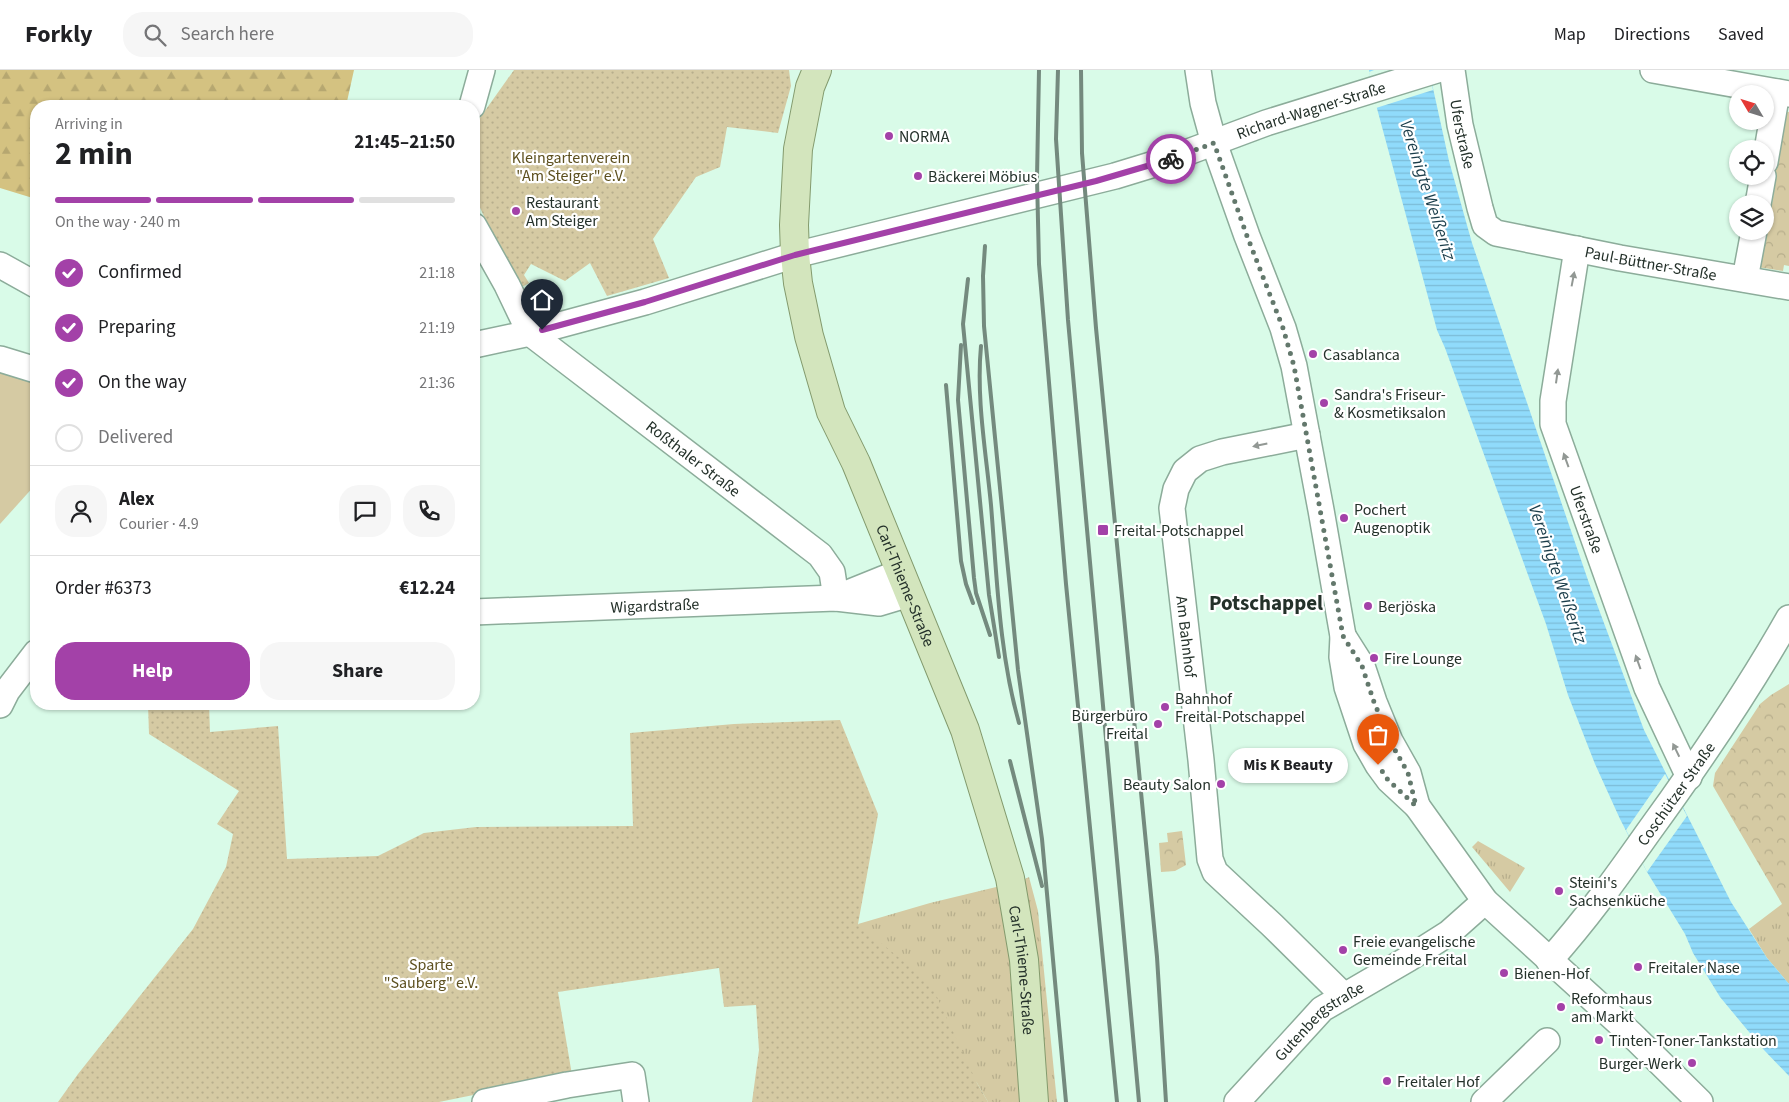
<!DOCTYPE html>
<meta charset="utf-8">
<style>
body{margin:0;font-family:"Source Sans 3",sans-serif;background:#f6f6f6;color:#202124;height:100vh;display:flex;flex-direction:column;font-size:19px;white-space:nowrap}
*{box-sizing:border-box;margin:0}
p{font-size:16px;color:#757577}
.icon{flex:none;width:28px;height:28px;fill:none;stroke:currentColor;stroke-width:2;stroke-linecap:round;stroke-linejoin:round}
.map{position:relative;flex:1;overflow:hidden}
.side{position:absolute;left:30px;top:30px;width:450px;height:610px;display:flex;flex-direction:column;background:#fff;border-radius:20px;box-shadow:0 1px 4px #0004}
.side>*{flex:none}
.needle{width:32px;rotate:308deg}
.fabs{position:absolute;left:1729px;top:15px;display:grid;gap:10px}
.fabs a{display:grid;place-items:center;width:45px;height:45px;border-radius:50%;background:#fff;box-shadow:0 1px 4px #0004;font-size:25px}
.pin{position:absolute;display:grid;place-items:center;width:42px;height:42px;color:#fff;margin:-51px -21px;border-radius:50% 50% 50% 0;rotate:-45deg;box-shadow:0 0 5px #0007}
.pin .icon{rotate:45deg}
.courier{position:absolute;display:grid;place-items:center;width:50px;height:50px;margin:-25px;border:4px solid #a341a8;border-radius:50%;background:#fff;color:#222;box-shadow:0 1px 6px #0007}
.bubble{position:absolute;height:35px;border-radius:18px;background:#fff;box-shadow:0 1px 4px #0004;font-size:16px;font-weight:700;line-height:35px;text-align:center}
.headline em{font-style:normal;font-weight:700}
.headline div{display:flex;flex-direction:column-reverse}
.headline{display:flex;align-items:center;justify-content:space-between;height:85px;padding:0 25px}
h1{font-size:32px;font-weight:700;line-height:38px}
.bar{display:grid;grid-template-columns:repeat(4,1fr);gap:8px 5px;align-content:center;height:60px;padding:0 25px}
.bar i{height:6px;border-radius:4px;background:#e0e0e0}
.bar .current{background:#a341a8}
.bar p{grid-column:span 4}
.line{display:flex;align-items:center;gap:12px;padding:0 25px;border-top:1px solid #e0e0e0}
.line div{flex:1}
.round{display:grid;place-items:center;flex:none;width:52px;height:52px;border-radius:20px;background:#f6f6f6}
ol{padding:0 25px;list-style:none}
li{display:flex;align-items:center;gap:15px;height:55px}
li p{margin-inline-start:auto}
li .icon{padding:5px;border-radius:50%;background:#a341a8;color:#fff;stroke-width:4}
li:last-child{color:#757577}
li i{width:28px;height:28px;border:2px solid #e0e0e0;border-radius:50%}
.cta{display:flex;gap:10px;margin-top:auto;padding:10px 25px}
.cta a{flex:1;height:58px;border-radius:20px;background:#a341a8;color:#fff;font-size:20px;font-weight:700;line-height:58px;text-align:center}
.cta a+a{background:#f6f6f6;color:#202124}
header{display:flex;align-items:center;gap:30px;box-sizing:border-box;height:70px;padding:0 25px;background:#fff;border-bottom:1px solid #e0e0e0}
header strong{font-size:24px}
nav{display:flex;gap:28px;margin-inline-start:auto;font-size:18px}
.search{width:350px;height:45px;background:#f6f6f6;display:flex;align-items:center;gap:12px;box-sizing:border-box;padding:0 18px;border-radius:20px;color:#757577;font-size:19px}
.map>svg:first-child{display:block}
.grass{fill:url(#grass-tufts)}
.forest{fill:url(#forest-firs)}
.park{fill:url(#park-crowns)}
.garden{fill:url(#garden-dots)}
.pitch{fill:#d5caa3}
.water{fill:url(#water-rules)}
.pier{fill:#d9fbe8}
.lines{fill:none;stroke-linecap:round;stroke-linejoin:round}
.minor-casing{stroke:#8cac9a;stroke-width:28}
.major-casing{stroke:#839a6d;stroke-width:30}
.minor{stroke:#fff;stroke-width:25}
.major{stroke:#d3e5bd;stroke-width:28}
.rail{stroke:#748a7e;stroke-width:4}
.oneway{fill:#929894}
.done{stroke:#63786c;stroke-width:5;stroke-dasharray:0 9}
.route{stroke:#a341a8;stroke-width:6}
.poi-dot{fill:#a341a8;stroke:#fff;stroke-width:2}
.labels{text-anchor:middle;stroke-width:4.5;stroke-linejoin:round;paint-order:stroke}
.street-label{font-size:16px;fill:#24312a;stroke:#fff}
.poi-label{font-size:16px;fill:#24312a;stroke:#fff;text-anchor:start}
.park-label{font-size:16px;fill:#5d501f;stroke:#fff}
.water-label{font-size:18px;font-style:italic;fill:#1a3d4a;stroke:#fff}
.district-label{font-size:21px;font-weight:bold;fill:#24312a;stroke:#fff}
</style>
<header>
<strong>Forkly</strong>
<div class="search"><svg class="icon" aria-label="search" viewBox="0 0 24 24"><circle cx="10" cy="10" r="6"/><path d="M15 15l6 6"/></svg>Search here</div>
<nav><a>Map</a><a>Directions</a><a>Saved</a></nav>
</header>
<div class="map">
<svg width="1789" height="1032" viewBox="0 0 1789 1032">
<defs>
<pattern id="grass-tufts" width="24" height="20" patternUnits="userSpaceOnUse" patternTransform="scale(1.25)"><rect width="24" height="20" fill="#d5caa3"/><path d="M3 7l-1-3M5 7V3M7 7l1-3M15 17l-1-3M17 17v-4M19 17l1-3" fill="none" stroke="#b7ae8c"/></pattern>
<pattern id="forest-firs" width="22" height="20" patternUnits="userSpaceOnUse" patternTransform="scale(1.25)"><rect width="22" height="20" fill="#d4c281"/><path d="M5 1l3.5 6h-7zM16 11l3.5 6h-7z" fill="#b6a770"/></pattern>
<pattern id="park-crowns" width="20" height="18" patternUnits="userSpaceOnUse" patternTransform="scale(1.25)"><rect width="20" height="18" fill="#d5caa3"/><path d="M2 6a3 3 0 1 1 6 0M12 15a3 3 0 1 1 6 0" fill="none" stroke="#b7ae8c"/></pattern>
<pattern id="garden-dots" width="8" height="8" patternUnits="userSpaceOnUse" patternTransform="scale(1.25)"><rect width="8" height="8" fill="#d5caa3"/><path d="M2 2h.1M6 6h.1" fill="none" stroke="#b7ae8c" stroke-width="1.8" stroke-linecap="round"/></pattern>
<pattern id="water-rules" width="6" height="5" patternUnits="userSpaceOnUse" patternTransform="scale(1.25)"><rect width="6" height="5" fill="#90dbfb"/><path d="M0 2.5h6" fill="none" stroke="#7cbcd7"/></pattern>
</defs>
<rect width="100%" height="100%" fill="#d9fbe8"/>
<path class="grass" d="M1478 771 1525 798 1510 822 1472 777Z
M1029 807 1038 841 1057 1032H988L977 1013 858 854 930 833 1021 811Z
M1782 834H1789V914L1767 888 1749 859Z"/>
<path class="forest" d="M0 0H354L346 36H36V129L0 118Z"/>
<path class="park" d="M1784 41 1789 42V196L1784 195 1783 201 1757 197 1765 161V147H1770L1776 108H1773L1774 103Z
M1789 614V834H1782L1713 716 1715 703 1760 634 1771 625Z
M1182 761 1186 795 1175 801 1161 802 1159 773 1168 772 1167 763Z"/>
<path class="garden" d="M514 0H789L791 16 778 63 727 57 720 97 696 107 653 169 669 208 607 226 590 193 565 211 531 194 524 205 529 213 522 217 490 159 474 125V72L477 52Z
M148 634H209L210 662 278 656 287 789 378 786 424 763 476 757 633 756 630 663 734 654 840 650 878 744 858 854 931 914 977 1013 988 1032H752L759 980 756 935 724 937 719 898 558 922 572 1005 439 1032H58L78 1004 193 859 226 797 233 764 217 754 239 721 149 664Z"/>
<path class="pitch" d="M0 300 36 307V414L0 454Z"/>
<path class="water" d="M1369 0H1429L1449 91 1472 173 1589 513 1644 660 1731 832 1767 888 1789 914V1006L1764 980 1720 927 1693 883 1685 864 1647 802 1620 749 1595 694 1568 625 1546 554 1445 278 1437 260 1372 20Z"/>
<path class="pier" d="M1374 0H1429L1433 20 1376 38 1369 2Z
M1665 704 1687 746 1647 802 1626 760Z"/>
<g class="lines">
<g class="minor-casing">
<g id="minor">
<path d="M1198 0 1203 33 1214 73 1247 166 1283 258 1294 296 1321 440 1343 566 1342 587 1347 617 1366 674 1378 695 1389 710 1417 736 1485 831 1630 963 1700 1032"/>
<path id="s1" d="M1452 0 1460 55 1480 138 1485 155 1496 163 1620 188 1789 217"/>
<path d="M1653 0 1789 24"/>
<path d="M472 36 482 0"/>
<path d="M1765 92 1777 22"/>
<path d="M1758 134 1763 106"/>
<path d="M474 156 507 215 530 263"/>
<path id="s2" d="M1577 179 1553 331V354L1647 618 1689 707"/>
<path d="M0 195 36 215"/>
<path d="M1745 209 1754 161"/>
<path id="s3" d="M530 263 820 485 832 502 836 528"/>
<path id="s4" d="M474 275 530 263 645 232 795 185 1115 106 1164 91 1266 53 1437 0"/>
<path d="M0 289 36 300"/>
<path id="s5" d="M1307 365 1222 382 1200 389 1185 401 1176 419 1172 438 1201 690 1210 789 1215 802 1272 855 1344 926"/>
<path d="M838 527 900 502"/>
<path id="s6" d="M474 542 836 528 879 533 909 524"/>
<path d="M1343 566 1362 596 1374 632 1390 671 1408 703 1417 736"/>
<path d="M0 635 7 621 36 583"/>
<path id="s7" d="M1549 891C1585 851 1616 808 1647 764 1698 694 1746 624 1789 548"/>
<path d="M485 1032 567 1015 632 1005 636 1032"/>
<path id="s8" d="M1237 1032 1322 939 1408 889 1449 863 1485 831"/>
<path d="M1484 1032 1547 971"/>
</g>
</g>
<g class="major-casing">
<g id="major">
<path id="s9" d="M817 0 810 17 798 79 794 155 795 185 798 213 809 266 831 342 856 393 965 660 1010 808 1024 890 1034 1032"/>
</g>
</g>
<use href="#minor" class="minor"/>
<use href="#major" class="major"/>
<path class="rail" d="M1039 0 1037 108 1039 194 1066 514 1117 1032
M1058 0 1056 69 1068 250 1139 1032
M1081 0 1082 83 1096 258 1157 887 1166 1032
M985 176 983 206 984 256 1018 600 1042 769 1066 1032
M968 209 963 254 989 525 999 587
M961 275 958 330 974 508 976 523 990 565
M981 276C976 328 986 382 991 435 997 507 999 583 1019 653
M946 315 961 491 966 514 973 533
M1010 691 1042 816"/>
</g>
<defs><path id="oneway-solid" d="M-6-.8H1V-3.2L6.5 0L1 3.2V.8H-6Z" transform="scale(1.25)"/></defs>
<g class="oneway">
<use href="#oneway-solid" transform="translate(1573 209) rotate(-79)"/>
<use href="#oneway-solid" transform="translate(1557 306) rotate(-82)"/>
<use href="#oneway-solid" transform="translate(1260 375) rotate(168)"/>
<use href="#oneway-solid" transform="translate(1566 390) rotate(-110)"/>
<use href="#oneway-solid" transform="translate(1638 592) rotate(-110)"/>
<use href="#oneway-solid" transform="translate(1676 680) rotate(-116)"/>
</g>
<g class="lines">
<path class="done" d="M1171 89 1214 73 1247 166 1283 258 1294 296 1343 566 1362 596 1374 632 1390 671 1408 703 1416 736 1388 710 1378 695"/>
<path class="route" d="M542 260 645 232 795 185 1096 111 1171 89"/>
</g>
<g class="poi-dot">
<circle cx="889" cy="66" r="5"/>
<circle cx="918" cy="106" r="5"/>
<circle cx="516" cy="141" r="5"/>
<circle cx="1313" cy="284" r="5"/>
<circle cx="1324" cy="333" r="5"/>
<circle cx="1344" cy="448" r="5"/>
<rect x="1097" y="454" width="12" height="12" rx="2.5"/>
<circle cx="1368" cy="536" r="5"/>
<circle cx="1374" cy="588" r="5"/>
<circle cx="1165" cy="637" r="5"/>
<circle cx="1158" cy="654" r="5"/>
<circle cx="1221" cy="714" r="5"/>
<circle cx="1559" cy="821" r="5"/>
<circle cx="1343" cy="880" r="5"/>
<circle cx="1638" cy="897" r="5"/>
<circle cx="1504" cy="903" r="5"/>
<circle cx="1561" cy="937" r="5"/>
<circle cx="1599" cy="970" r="5"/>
<circle cx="1692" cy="993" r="5"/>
<circle cx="1387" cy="1011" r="5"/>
</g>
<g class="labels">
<g class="street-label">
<text dy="6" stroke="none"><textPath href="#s4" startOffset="870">Richard-Wagner-Straße</textPath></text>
<text dy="6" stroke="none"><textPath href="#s1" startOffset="65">Uferstraße</textPath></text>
<text dy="6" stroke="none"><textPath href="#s1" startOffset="330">Paul-Büttner-Straße</textPath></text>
<text dy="6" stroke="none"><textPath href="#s3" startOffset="206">Roßthaler Straße</textPath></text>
<text dy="6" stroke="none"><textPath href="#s2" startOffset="278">Uferstraße</textPath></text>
<text dy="6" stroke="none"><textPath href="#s9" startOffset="538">Carl-Thieme-Straße</textPath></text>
<text dy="6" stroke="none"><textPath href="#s6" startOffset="181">Wigardstraße</textPath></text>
<text dy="6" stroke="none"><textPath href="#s5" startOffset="298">Am Bahnhof</textPath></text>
<text dy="6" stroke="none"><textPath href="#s7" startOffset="210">Coschützer Straße</textPath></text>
<text dy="6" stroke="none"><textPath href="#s9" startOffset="942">Carl-Thieme-Straße</textPath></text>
<text dy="6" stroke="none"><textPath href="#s8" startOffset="116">Gutenbergstraße</textPath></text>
</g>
<g class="poi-label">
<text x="899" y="72">NORMA</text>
<text x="928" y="112">Bäckerei Möbius</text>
<text x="526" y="138">Restaurant<tspan x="526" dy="18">Am Steiger</tspan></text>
<text x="1323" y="290">Casablanca</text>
<text x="1334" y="330">Sandra's Friseur-<tspan x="1334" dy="18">&amp; Kosmetiksalon</tspan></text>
<text x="1354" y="445">Pochert<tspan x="1354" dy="18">Augenoptik</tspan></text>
<text x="1114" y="466">Freital-Potschappel</text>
<text x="1378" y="542">Berjöska</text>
<text x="1384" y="594">Fire Lounge</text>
<text x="1175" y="634">Bahnhof<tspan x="1175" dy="18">Freital-Potschappel</tspan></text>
<text x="1148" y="651" text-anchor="end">Bürgerbüro<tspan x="1148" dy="18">Freital</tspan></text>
<text x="1211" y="720" text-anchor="end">Beauty Salon</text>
<text x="1569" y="818">Steini's<tspan x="1569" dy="18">Sachsenküche</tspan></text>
<text x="1353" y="877">Freie evangelische<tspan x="1353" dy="18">Gemeinde Freital</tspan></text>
<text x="1648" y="903">Freitaler Nase</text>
<text x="1514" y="909">Bienen-Hof</text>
<text x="1571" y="934">Reformhaus<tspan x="1571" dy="18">am Markt</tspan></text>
<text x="1609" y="976">Tinten-Toner-Tankstation</text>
<text x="1682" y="999" text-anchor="end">Burger-Werk</text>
<text x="1397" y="1017">Freitaler Hof</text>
</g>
<g class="park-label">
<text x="571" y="93">Kleingartenverein<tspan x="571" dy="18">"Am Steiger" e.V.</tspan></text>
<text x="431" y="900">Sparte<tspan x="431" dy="18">"Sauberg" e.V.</tspan></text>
</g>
<g class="water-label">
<text transform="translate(1428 120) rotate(72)" y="6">Vereinigte Weißeritz</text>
<text transform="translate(1558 504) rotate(71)" y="6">Vereinigte Weißeritz</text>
</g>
<g class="district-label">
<text x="1266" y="540">Potschappel</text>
</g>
</g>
</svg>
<div class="fabs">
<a><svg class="needle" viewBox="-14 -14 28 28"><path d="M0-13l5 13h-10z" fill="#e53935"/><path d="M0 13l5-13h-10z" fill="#757577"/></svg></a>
<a><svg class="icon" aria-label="locate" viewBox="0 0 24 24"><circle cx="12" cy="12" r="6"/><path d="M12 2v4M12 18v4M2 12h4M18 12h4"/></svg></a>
<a><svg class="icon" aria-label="layers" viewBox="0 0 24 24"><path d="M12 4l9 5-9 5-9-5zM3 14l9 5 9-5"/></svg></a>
</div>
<div class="pin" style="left:1378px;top:695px;background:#ea580c"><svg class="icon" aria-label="bag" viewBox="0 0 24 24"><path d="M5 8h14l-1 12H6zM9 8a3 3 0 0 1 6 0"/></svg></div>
<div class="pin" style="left:542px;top:260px;background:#1f2937"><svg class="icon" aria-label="home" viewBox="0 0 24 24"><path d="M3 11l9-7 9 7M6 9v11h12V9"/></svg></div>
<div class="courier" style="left:1171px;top:89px"><svg class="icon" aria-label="bike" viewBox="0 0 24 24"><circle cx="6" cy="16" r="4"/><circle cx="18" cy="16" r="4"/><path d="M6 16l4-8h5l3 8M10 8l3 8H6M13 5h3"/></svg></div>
<div class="bubble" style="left:1228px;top:678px;width:120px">Mis K Beauty</div>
<section class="side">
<div class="headline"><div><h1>2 min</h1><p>Arriving in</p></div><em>21:45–21:50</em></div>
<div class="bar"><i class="current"></i><i class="current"></i><i class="current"></i><i></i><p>On the way · 240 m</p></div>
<ol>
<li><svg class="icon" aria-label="check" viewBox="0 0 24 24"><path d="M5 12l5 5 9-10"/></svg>Confirmed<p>21:18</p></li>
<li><svg class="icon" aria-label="check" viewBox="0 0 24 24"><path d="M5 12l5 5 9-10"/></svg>Preparing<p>21:19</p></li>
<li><svg class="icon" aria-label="check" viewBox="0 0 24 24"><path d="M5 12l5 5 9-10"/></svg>On the way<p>21:36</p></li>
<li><i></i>Delivered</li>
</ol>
<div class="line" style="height:90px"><a class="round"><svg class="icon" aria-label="person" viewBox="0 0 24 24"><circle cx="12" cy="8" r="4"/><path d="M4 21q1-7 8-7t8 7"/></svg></a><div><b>Alex</b><p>Courier · 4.9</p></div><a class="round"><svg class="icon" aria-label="chat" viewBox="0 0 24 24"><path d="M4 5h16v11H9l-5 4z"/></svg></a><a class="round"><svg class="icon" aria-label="phone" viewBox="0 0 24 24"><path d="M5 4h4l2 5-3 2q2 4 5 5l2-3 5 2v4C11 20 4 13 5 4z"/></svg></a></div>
<div class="line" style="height:65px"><div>Order #6373</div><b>€12.24</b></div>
<div class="cta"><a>Help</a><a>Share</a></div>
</section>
</div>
